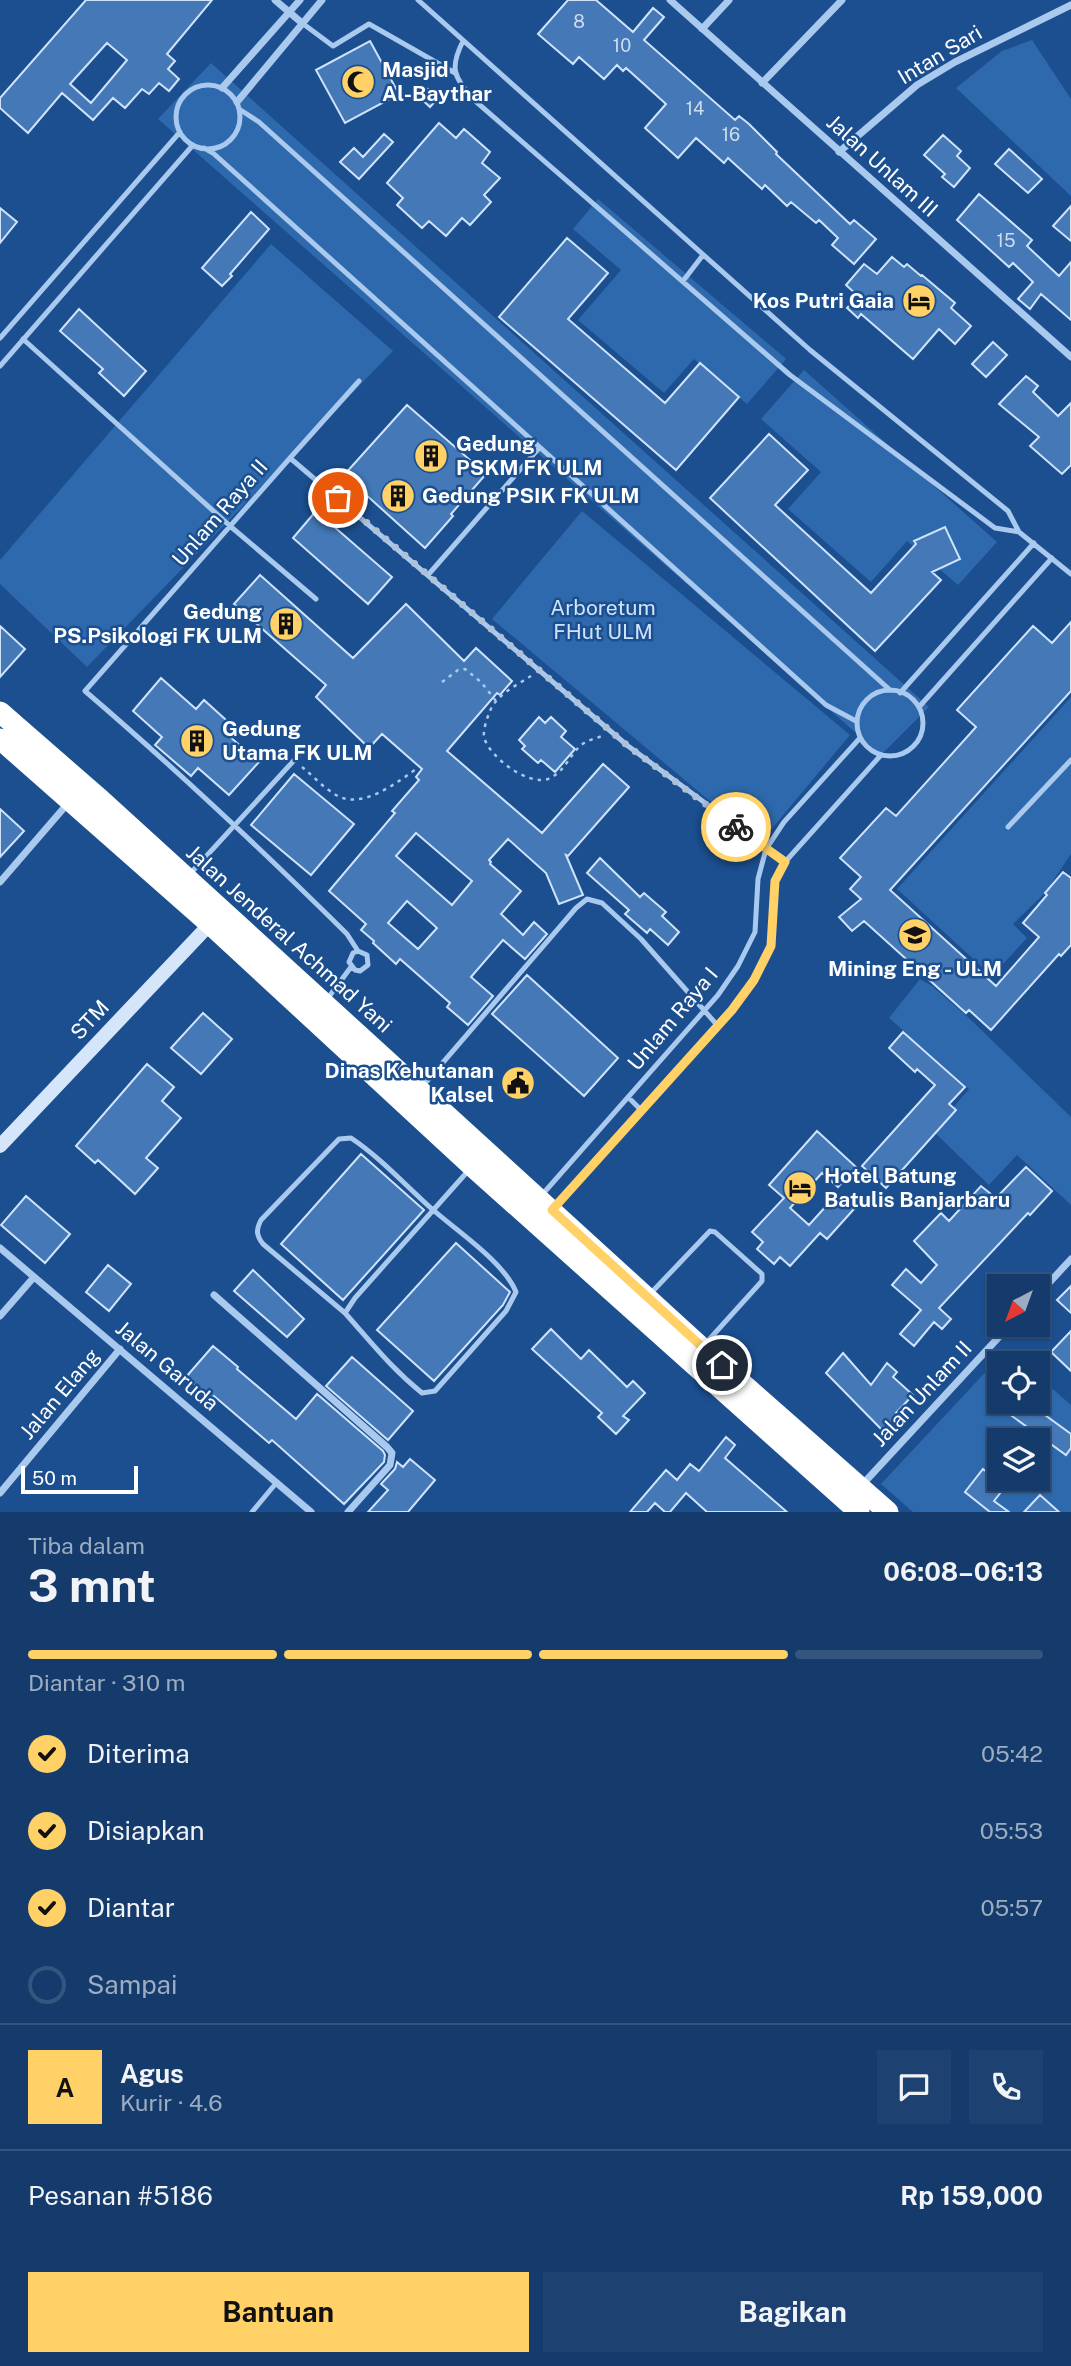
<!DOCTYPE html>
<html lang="id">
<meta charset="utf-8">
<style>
body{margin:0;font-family:"Public Sans",sans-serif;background:#1d4271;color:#f1f3f6;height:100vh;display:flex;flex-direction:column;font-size:26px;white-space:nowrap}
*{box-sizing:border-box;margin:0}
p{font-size:23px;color:#9dadc1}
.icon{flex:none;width:38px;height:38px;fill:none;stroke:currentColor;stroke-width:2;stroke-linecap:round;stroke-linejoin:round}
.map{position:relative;height:1512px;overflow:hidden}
.side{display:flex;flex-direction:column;background:#143b6b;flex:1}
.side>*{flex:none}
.needle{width:46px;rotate:221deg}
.tools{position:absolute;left:987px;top:1274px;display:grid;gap:14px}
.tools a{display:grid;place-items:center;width:63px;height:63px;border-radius:0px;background:#143b6b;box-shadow:0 2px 5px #0004,0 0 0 2px #33557e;font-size:35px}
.scale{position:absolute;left:21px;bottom:18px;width:117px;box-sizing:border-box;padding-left:7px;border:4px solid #fff;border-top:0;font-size:19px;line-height:24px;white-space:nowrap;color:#fff;-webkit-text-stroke:5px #1b4f8f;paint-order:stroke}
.pin{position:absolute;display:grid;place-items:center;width:60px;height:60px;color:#fff;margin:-30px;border:4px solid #fff;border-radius:50%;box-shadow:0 2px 7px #0007}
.courier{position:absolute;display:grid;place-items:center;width:70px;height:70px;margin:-35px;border:5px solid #ffd166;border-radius:50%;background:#fff;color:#222;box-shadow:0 2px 9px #0007}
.summary em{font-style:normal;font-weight:700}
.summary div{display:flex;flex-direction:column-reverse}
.summary{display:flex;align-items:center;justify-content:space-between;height:119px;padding:0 28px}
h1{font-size:46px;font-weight:700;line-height:52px}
.bar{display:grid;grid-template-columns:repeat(4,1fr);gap:10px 7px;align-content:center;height:84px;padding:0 28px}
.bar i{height:9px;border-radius:5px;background:#33557e}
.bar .on{background:#ffd166}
.bar p{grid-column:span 4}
.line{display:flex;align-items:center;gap:18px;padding:0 28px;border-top:2px solid #33557e}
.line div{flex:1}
.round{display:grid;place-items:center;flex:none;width:74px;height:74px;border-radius:0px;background:#1d4271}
ol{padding:0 28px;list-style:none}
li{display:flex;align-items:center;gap:21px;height:77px}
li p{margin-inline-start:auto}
li .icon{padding:7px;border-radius:50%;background:#ffd166;color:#111;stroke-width:4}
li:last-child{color:#9dadc1}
li i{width:38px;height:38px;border:4px solid #33557e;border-radius:50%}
.button{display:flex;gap:14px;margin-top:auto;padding:14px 28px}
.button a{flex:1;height:80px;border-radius:0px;background:#ffd166;color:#111;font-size:28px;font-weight:700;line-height:80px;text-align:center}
.button a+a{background:#1d4271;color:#f1f3f6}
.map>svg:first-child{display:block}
.green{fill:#2e69ad;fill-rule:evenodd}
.building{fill:#4478b7;stroke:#cfe3fa;stroke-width:2;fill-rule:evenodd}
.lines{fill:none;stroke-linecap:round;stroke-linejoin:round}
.path{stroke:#a9c9ee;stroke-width:2.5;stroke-dasharray:3.5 5;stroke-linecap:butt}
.lane{stroke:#a9c9ee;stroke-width:5}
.street{stroke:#a9c9ee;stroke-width:7}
.secondary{stroke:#d6e6fa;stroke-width:14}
.highway{stroke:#fff;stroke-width:21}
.done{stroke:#afc1d8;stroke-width:7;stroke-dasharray:0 12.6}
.route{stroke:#ffd166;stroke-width:9}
.labels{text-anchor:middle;stroke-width:5;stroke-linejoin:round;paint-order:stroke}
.number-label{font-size:18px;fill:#d0dded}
.street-label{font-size:21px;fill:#fff;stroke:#1b4f8f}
.poi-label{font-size:21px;font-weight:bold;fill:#fff;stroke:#1b4f8f;text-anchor:start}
.park-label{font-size:21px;fill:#cfe3fa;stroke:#1b4f8f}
</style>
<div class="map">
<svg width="1071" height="1512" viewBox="0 0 1071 1512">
<rect width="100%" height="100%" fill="#1b4f8f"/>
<path class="green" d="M1032 40 1071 99V196L956 88 1002 51Z
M211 63 929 707 881 755 158 119Z
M598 199 786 359 747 404 694 359 664 393 578 320 621 270 573 229Z
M271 244 393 351 87 667 0 584V560Z
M804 370 997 542 958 585 907 541 871 582 788 509 821 472 761 419Z
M582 511 850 735 760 843 492 619Z
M1071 697V854L1045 893 1013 924 1027 938 992 976 897 889Z
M920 979 932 986 970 1019 1071 1117V1205L1017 1155 989 1185 933 1131 969 1089 889 1018Z
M1007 1349 1023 1363H999V1402H1038V1376L1071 1405V1512H913L881 1484ZM999 1440H1038V1479H999Z"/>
<path class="building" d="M86 0H212L167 54 175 61 168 69 179 79 169 91 159 83 149 94 142 89 125 108 113 98 93 120 62 93 28 133 0 108V98ZM107 43 127 60 91 103 70 84Z
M568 0H596L633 32 653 8 664 17 644 40 735 120 739 116 749 124 777 152 776 154 850 224 854 220 876 239 854 264 832 245 838 238 819 220 816 223 791 202 787 206 765 185 762 189 728 158 724 163 696 138 678 158 645 128 666 104 626 68 623 71 617 65 604 79 579 57 573 64 538 34Z
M370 41 399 94 345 123 316 70Z
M428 89 438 98 430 107 420 98Z
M439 123 456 138 464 129 490 152 482 163 500 178 484 195 491 202 470 225 462 218 446 236 429 221 422 228 397 205 403 198 387 183Z
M384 134 393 142 359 179 340 162 354 148 363 157Z
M943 135 961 151 957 156 970 168 954 187 942 177 945 174 924 155Z
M1009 149 1042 179 1028 193 995 164Z
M979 194 1032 240 1027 246 1059 276 1071 262V320L1041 294 1030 309 1018 299 1033 282 1013 263 1009 267 957 220Z
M1071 206V241L1053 226Z
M0 208 17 222 0 243Z
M251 212 269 229 230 274 232 276 222 286 202 268Z
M567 238 608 273 568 319 665 403 700 363 739 397 676 470 499 317Z
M892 257 904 267 907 264 921 276 922 275 955 303 951 308 971 326 955 344 939 329 913 359 861 314 858 318 847 308 858 296 846 285 864 264 877 274Z
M79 309 146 371 124 396 99 373 103 369 60 331Z
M993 342 1007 355 986 377 972 364Z
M1026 376 1038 386 1033 392 1058 416 1071 403V465L1062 474 1030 446 1039 437 999 404Z
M407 405 486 474 451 514 453 516 425 548 344 475Z
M769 434 808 470 775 505 871 593 916 544 914 541 945 527 960 559 932 572 941 580 875 651 710 498Z
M316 511 392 577 368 604 293 538Z
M260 575 353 658 406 604 464 661 476 648 512 681 500 695 497 693 447 751 542 833 603 764 629 787 568 856 566 855 583 895 559 904 546 873 508 839 489 860 491 862 490 864 521 891 501 914 523 935 534 922 547 934 525 959 503 940 471 977 493 996 468 1025 447 1007 450 1003 400 959 396 964 373 943 374 941 361 930 366 924 329 891 395 813 392 811 419 780 416 777 422 769 382 734 369 748 316 697 326 685 234 604ZM416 833 472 881 452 905 396 856ZM407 901 437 928 418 949 388 923Z
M1071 622V691L890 890 996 986 1039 937 1023 923 1047 895 1045 893 1063 872 1071 878V945L1061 956 1059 954 991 1030 969 1010 966 1013 864 921 852 931 839 917 861 899 850 889 861 877 840 858 886 808 896 816 976 727 957 710 1033 626 1052 643Z
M0 626 25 649 0 677Z
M161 678 196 709 204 700 236 729 229 736 259 762 229 795 198 768 191 776 155 745 162 737 133 711Z
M539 717 545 723 551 717 566 731 561 737 575 749 555 772 541 760 538 763 522 749 525 746 519 740Z
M294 774 354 824 311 875 251 825Z
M0 809 24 831 0 857Z
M600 858 640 897 644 893 666 912 662 916 679 932 668 945 650 929 647 933 625 914 629 910 587 873Z
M527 975 618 1058 584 1096 492 1014Z
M203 1013 232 1039 201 1074 171 1048Z
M903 1032 965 1087 949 1104 956 1110 886 1188 862 1166 935 1085 917 1069 915 1072 889 1048Z
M147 1064 174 1087 162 1101 181 1118 146 1158 158 1168 135 1194 98 1160 95 1163 76 1146Z
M817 1131 856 1167 838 1187 822 1173 790 1208 809 1225 837 1194 854 1209 827 1239 820 1233 790 1266 780 1257 774 1264 757 1249 763 1242 752 1232 784 1198 769 1185Z
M361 1154 424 1210 343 1300 281 1244Z
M1026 1167 1052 1191 1030 1215 1028 1213 939 1308 951 1319 942 1329 934 1322 914 1346 900 1334 921 1310 892 1285 906 1269 921 1283 937 1265 914 1241 941 1213 949 1221 981 1186 996 1198Z
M26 1196 70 1234 45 1263 1 1225Z
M456 1243 510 1292 503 1305 434 1381 377 1330Z
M108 1265 131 1284 109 1311 86 1292Z
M253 1270 304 1319 287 1337 234 1291Z
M1071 1286V1313L1057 1300Z
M551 1329 581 1359 589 1350 627 1387 633 1381 645 1393 623 1416 629 1420 616 1434 598 1417 602 1413 532 1349Z
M1071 1331V1371L1051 1352Z
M213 1346 238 1367 237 1369 296 1419 317 1394 383 1451 385 1455 384 1462 344 1504 272 1440 269 1443 214 1396 211 1399 186 1377Z
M843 1353 871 1385 887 1363 897 1372 893 1377 913 1395 896 1413 903 1420 887 1435 826 1373Z
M352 1357 413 1411 388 1440 326 1386Z
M1012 1402H1027L1071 1434V1448L1066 1455 1005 1411Z
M726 1437 735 1445 725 1458 787 1512H707L686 1493 670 1512H665L655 1503 647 1512H630L666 1470 677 1480 690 1464 699 1471Z
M410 1459 435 1480 408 1512H368L388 1490 381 1484 395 1469 397 1462 403 1467Z
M983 1469 1005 1487 994 1501 1009 1512H990L965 1492Z
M1040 1495 1059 1512H1024Z"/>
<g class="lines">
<path class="path" d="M531 676C517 685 496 695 490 711 487 718 483 730 484 737 489 757 528 786 548 779 563 773 568 759 578 748 584 741 594 739 602 736
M442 682 458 670 465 669 481 682 496 701
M302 767C313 776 324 788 336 795 362 811 399 781 419 767"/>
<path class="lane" d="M418 0 810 350 1008 511 1019 532 1071 574
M302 23 333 46 369 24 455 73
M463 41C449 69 454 76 473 99L790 375 995 528 1019 532
M176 117a32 32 0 1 1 64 0a32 32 0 1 1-64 0Z
M239 109 259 122 890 690
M204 148 213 153 826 705 856 721
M683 281 703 255
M0 338 180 132
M23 339 230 526 316 599
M0 366 193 145
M290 458 359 381
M428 575 539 448
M857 723a33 33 0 1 1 66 0a33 33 0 1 1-66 0Z
M900 693 1034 543
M919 707 1052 558
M1008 827 1071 760
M189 875 298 756
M358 951 353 953 349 962 355 970 360 971 368 965 367 955 358 951 347 934C262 850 176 769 85 691L290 458 628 746 785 862
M328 998 351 967
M421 1088 576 908 587 899 602 903 641 939 718 1026
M628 1097 641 1110
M541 1196 718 995 738 966 755 932 758 879 766 849 784 822 860 738
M555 1207 731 1010 754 980 771 946 775 881 785 862 881 755
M651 1293 710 1231 715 1232 762 1274V1281L706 1343
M345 1313 263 1244C256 1235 256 1230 261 1220L339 1139 351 1138C381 1158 405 1185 432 1209 457 1231 504 1262 516 1292L506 1311 435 1391 422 1393C391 1368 371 1342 345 1313L355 1298 468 1171
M252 1512 277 1482"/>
<path class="street" d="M275 0 302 23
M670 0 1071 357
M702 29 729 0
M762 83 842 0
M222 88 300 0
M237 102 322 0
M839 152 917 85 955 62 1071 5
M0 882 69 802
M0 1248 311 1512
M214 1295 387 1447 392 1453 390 1465 348 1512
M1038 1295 1071 1259
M0 1316 34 1277
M861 1486 1010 1325
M0 1493 120 1349"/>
<path class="secondary" d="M0 1146 210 924"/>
<path class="highway" d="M0 712 101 800 702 1348 888 1512
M0 739 210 924 473 1167 859 1512"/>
</g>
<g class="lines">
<path class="done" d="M338 498 628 746 736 827"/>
<path class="route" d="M722 1365 552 1210 732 1010 754 980 771 946 775 881 785 862 736 827"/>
</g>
<defs>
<g id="mosque-disc" transform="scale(1.75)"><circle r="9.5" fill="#ffd166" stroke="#1b4f8f"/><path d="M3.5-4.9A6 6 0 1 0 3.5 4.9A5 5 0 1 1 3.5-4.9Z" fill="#111"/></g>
<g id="hotel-disc" transform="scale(1.75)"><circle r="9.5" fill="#ffd166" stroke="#1b4f8f"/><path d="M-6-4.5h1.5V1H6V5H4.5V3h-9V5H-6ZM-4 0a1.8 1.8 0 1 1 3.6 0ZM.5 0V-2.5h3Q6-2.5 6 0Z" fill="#111"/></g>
<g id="building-disc" transform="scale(1.75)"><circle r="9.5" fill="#ffd166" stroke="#1b4f8f"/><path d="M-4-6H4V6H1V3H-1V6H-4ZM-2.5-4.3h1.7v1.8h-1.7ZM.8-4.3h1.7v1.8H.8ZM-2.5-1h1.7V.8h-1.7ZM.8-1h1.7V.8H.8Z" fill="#111"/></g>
<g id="university-disc" transform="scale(1.75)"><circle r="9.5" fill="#ffd166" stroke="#1b4f8f"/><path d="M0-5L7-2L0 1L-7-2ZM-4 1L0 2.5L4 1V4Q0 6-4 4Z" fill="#111"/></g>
<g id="civic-disc" transform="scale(1.75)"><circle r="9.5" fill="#ffd166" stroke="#1b4f8f"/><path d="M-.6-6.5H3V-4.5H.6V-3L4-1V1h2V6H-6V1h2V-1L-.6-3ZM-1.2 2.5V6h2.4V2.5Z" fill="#111"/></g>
</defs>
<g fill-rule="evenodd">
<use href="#mosque-disc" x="358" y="82"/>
<use href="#hotel-disc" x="919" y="301"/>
<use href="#building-disc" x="431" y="456"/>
<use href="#building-disc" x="398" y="496"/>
<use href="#building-disc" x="286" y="624"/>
<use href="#building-disc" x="197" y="741"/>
<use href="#university-disc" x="915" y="935"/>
<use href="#civic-disc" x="518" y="1083"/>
<use href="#hotel-disc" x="800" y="1188"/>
</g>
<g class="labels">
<g class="number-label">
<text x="579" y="28">8</text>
<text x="622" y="52">10</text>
<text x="695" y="115">14</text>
<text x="731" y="141">16</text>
<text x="1006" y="247">15</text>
</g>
<g class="street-label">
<text transform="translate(940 55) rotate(-31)" y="7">Intan Sari</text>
<text transform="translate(882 166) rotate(42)" y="7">Jalan Unlam III</text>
<text transform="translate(220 513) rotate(-49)" y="7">Unlam Raya II</text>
<text transform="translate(289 939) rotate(42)" y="7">Jalan Jenderal Achmad Yani</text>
<text transform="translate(673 1019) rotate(-50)" y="7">Unlam Raya I</text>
<text transform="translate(90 1020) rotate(-47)" y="7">STM</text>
<text transform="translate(167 1366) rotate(40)" y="7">Jalan Garuda</text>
<text transform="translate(60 1394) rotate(-50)" y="7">Jalan Elang</text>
<text transform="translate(922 1394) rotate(-47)" y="7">Jalan Unlam II</text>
</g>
<g class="poi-label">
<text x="382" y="77">Masjid<tspan x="382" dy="24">Al-Baythar</tspan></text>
<text x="894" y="308" text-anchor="end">Kos Putri Gaia</text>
<text x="456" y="451">Gedung<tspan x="456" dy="24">PSKM FK ULM</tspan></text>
<text x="422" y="503">Gedung PSIK FK ULM</text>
<text x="262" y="619" text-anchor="end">Gedung<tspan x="262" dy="24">PS.Psikologi FK ULM</tspan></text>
<text x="222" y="736">Gedung<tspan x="222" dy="24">Utama FK ULM</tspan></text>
<text x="915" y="976" text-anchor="middle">Mining Eng - ULM</text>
<text x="494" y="1078" text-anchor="end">Dinas Kehutanan<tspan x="494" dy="24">Kalsel</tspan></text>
<text x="824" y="1183">Hotel Batung<tspan x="824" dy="24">Batulis Banjarbaru</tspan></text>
</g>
<g class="park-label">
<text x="603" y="615">Arboretum<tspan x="603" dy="24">FHut ULM</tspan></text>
</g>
</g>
</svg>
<div class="tools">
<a><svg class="needle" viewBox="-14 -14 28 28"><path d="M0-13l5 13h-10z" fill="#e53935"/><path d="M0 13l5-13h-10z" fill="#9dadc1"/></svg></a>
<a><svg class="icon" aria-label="locate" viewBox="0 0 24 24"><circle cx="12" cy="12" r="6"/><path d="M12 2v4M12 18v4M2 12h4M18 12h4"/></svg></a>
<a><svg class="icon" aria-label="layers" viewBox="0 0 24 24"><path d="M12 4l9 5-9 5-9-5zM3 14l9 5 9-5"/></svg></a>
</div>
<div class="scale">50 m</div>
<div class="pin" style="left:338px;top:498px;background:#ea580c"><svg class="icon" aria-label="bag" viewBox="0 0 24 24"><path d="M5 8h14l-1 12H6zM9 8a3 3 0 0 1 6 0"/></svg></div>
<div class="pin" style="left:722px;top:1365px;background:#1f2937"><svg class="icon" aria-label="home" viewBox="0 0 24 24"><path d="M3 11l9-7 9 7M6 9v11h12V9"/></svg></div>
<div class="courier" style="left:736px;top:827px"><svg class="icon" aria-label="bike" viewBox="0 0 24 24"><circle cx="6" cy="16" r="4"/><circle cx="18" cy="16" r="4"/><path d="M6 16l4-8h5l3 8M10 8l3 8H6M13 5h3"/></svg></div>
</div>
<section class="side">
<div class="summary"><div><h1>3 mnt</h1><p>Tiba dalam</p></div><em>06:08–06:13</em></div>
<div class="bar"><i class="on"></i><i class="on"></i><i class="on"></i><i></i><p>Diantar · 310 m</p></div>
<ol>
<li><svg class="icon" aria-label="check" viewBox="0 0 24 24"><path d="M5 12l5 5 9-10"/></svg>Diterima<p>05:42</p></li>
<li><svg class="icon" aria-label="check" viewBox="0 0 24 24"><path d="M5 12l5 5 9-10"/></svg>Disiapkan<p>05:53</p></li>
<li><svg class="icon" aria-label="check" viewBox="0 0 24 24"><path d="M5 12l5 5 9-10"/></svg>Diantar<p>05:57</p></li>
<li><i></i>Sampai</li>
</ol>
<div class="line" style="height:126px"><b class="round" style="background:#ffd166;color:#111">A</b><div><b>Agus</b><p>Kurir · 4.6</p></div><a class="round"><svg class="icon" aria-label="chat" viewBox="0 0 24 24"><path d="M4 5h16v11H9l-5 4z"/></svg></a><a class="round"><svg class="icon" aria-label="phone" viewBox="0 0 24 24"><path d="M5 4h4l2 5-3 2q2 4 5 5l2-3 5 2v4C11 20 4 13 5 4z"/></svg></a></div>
<div class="line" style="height:91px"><div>Pesanan #5186</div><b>Rp 159,000</b></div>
<div class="button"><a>Bantuan</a><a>Bagikan</a></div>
</section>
